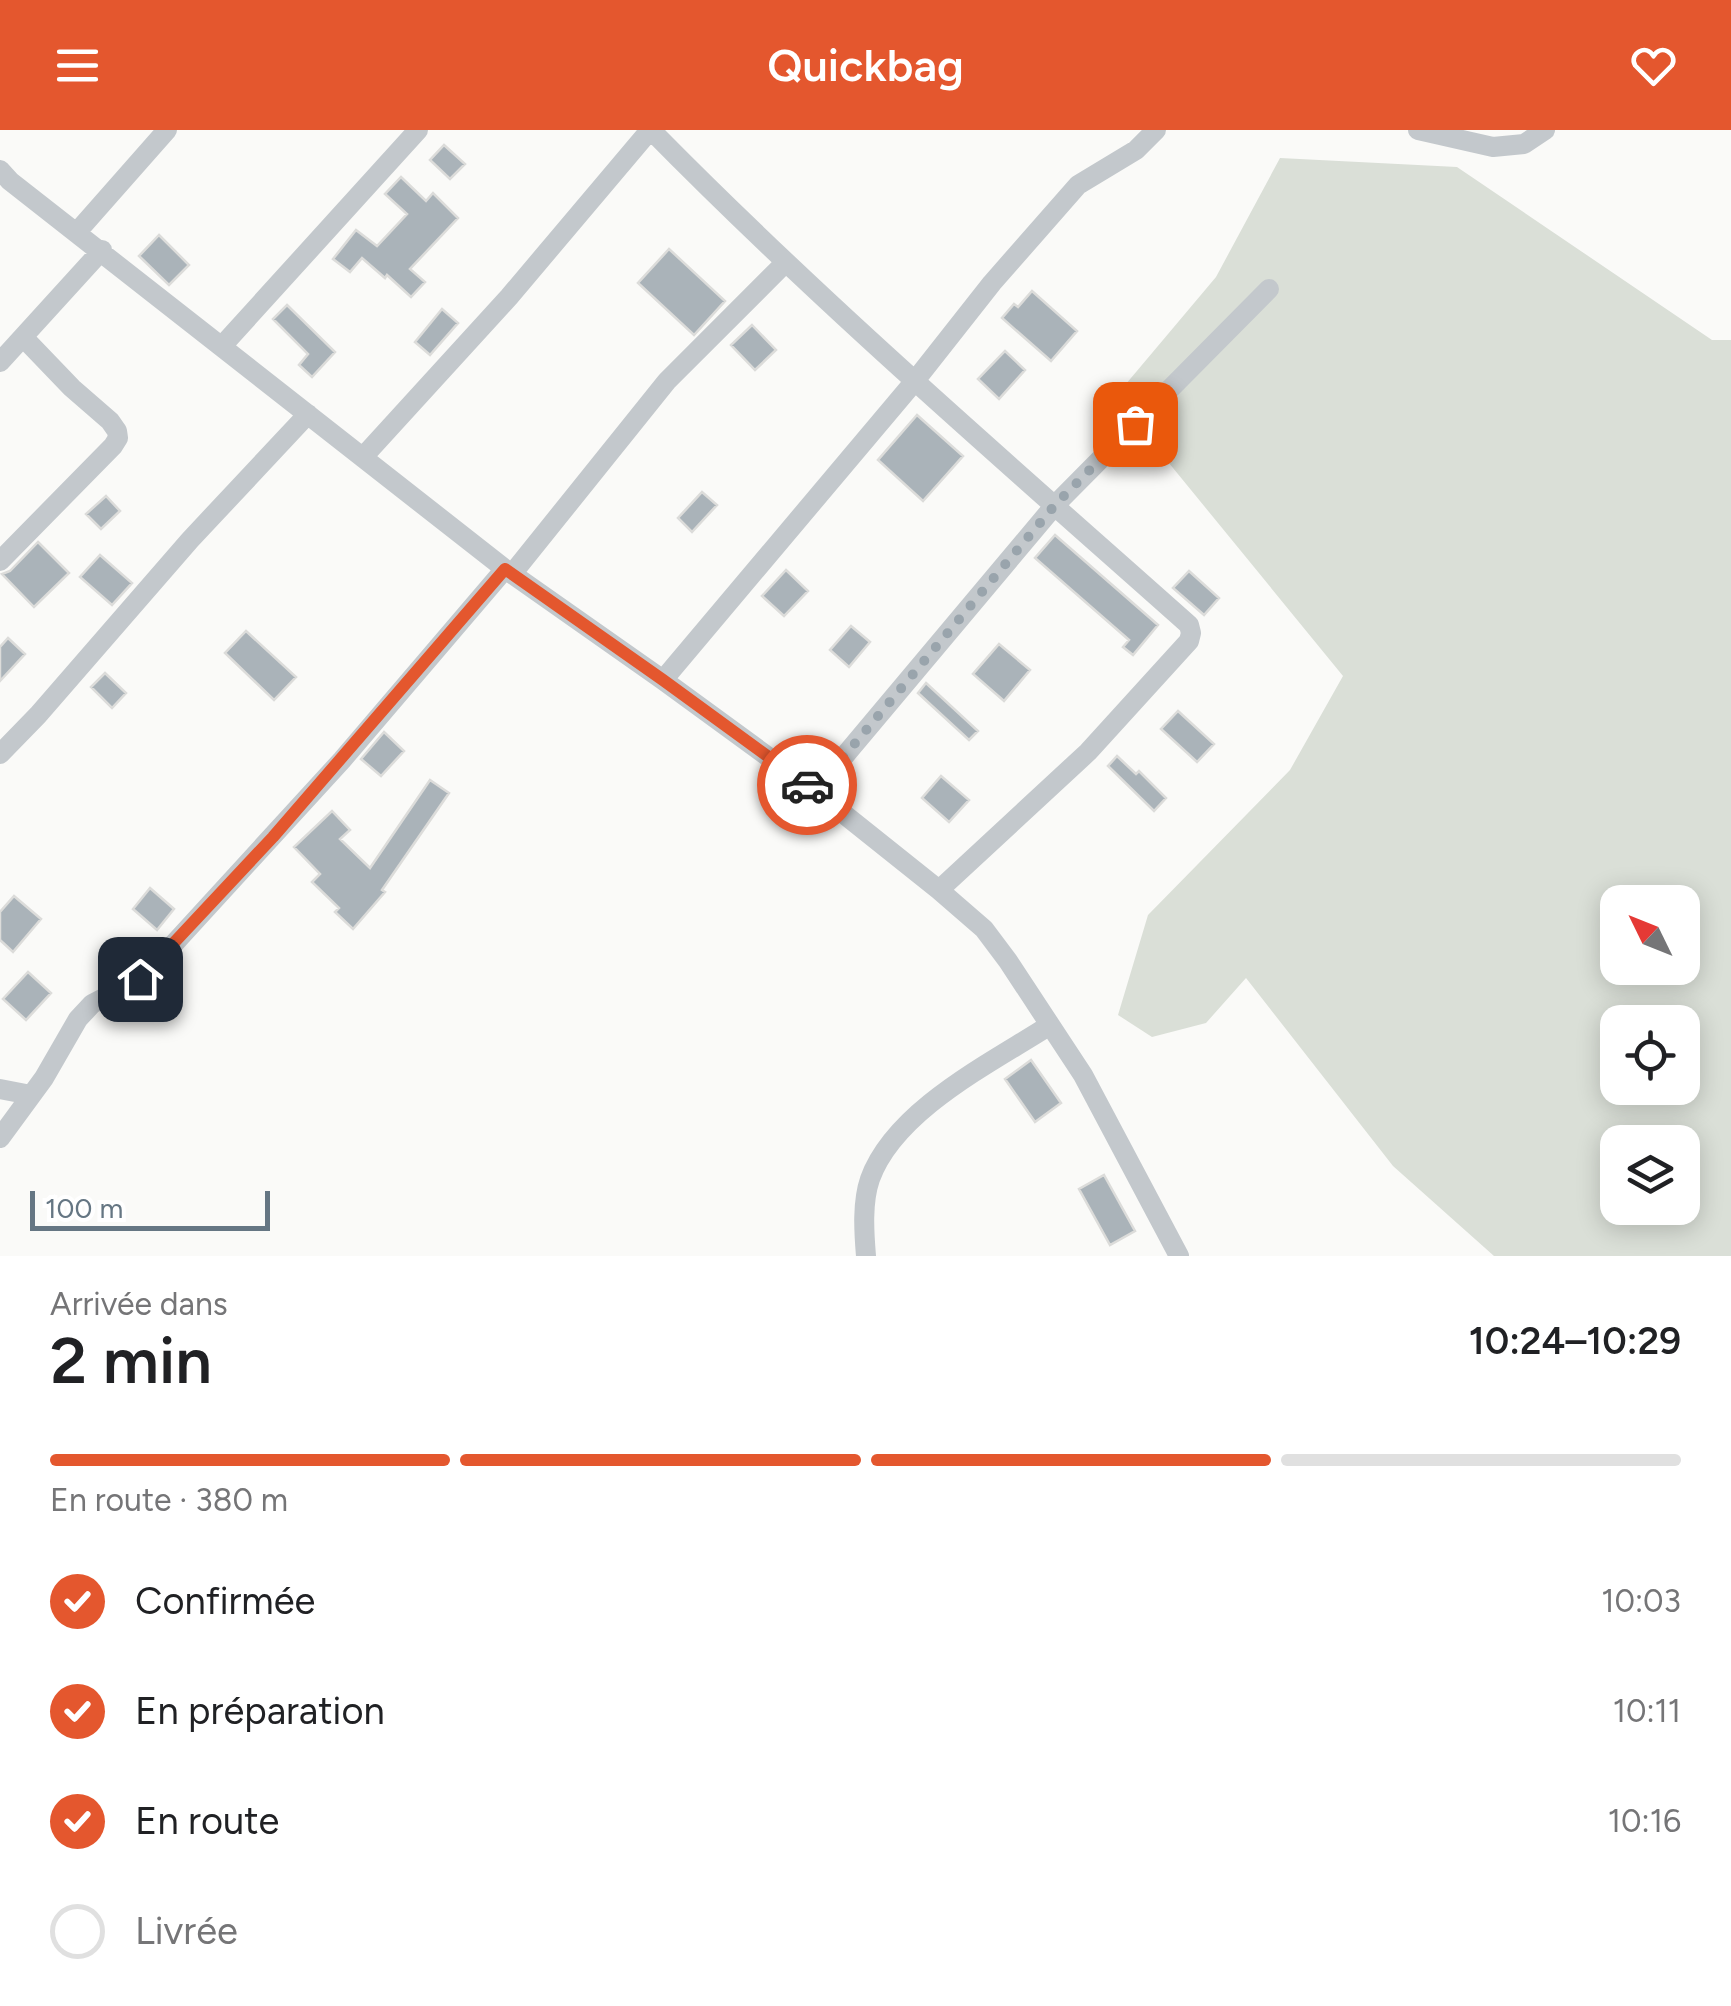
<!DOCTYPE html>
<html lang="fr">
<meta charset="utf-8">
<style>
body{margin:0;font-family:Figtree,sans-serif;background:#f2f2f2;color:#202124;height:100vh;display:flex;flex-direction:column;font-size:38px;white-space:nowrap}
*{box-sizing:border-box;margin:0}
p{font-size:32px;color:#757577}
.icon{flex:none;width:55px;height:55px;fill:none;stroke:currentColor;stroke-width:2;stroke-linecap:round;stroke-linejoin:round}
.map{position:relative;height:1126px;overflow:hidden}
.drawer{display:flex;flex-direction:column;background:#fff;flex:1}
.drawer>*{flex:none}
.needle{width:65px;rotate:313deg}
.buttons{position:absolute;left:1600px;top:755px;display:grid;gap:20px}
.buttons a{display:grid;place-items:center;width:100px;height:100px;border-radius:20px;background:#fff;box-shadow:0 5px 25px #0003;font-size:50px}
.scale{position:absolute;left:30px;bottom:25px;width:240px;box-sizing:border-box;padding-left:10px;border:5px solid #657683;border-top:0;font-size:28px;line-height:35px;white-space:nowrap;color:#657683;-webkit-text-stroke:8px #fff;paint-order:stroke}
.pin{position:absolute;display:grid;place-items:center;width:85px;height:85px;color:#fff;margin:-42px;border-radius:20px;box-shadow:0 5px 15px #0006}
.courier{position:absolute;display:grid;place-items:center;width:100px;height:100px;margin:-50px;border:8px solid #e4572e;border-radius:50%;background:#fff;color:#222;box-shadow:0 2px 12px #0007}
.summary em{font-style:normal;font-weight:600}
.summary div{display:flex;flex-direction:column-reverse}
.summary{display:flex;align-items:center;justify-content:space-between;height:170px;padding:0 50px}
h1{font-size:65px;font-weight:600;line-height:75px}
.bar{display:grid;grid-template-columns:repeat(4,1fr);gap:15px 10px;align-content:center;height:120px;padding:0 50px}
.bar i{height:12px;border-radius:8px;background:#e0e0e0}
.bar .on{background:#e4572e}
.bar p{grid-column:span 4}
ol{padding:0 50px;list-style:none}
li{display:flex;align-items:center;gap:30px;height:110px}
li p{margin-inline-start:auto}
li .icon{padding:10px;border-radius:50%;background:#e4572e;color:#fff;stroke-width:4}
li:last-child{color:#757577}
li i{width:55px;height:55px;border:5px solid #e0e0e0;border-radius:50%}
header{display:flex;justify-content:space-between;align-items:center;height:130px;padding:0 50px;background:#e4572e;color:#fff;font-size:45px;font-weight:600}
.map>svg:first-child{display:block}
.green{fill:#dadfd7;fill-rule:evenodd}
.building{fill:#aab3b9;stroke:#dcdcda;stroke-width:2.5}
.lines{fill:none;stroke-linecap:round;stroke-linejoin:round}
.minor{stroke:#c3c8cc;stroke-width:20}
.done{stroke:#99a4ac;stroke-width:10;stroke-dasharray:0 18}
.route{stroke:#e4572e;stroke-width:12}
</style>
<header><svg class="icon" aria-label="menu" viewBox="0 0 24 24"><path d="M4 6h16M4 12h16M4 18h16"/></svg>Quickbag<svg class="icon" aria-label="heart" viewBox="0 0 24 24"><path d="M12 20l-8-8c-3-5 5-10 8-4 3-6 11-1 8 4z"/></svg></header>
<div class="map">
<svg width="1731" height="1126" viewBox="0 0 1731 1126">
<rect width="100%" height="100%" fill="#fafaf8"/>
<path class="green" d="M1280 28 1457 37 1712 210H1731V1126H1494L1393 1036 1246 848 1206 893 1152 907 1118 885 1148 785 1290 640 1343 546 1115 267 1216 147ZM1618 772H1682V838H1618ZM1618 892H1682V958H1618ZM1618 1012H1682V1078H1618Z"/>
<path class="building" d="M444 15 465 34 450 49 430 30Z
M401 47 426 71 433 63 458 88 410 139 425 152 411 167 387 145 385 148 362 128 350 142 333 129 356 100 377 116 407 84 385 64Z
M159 105 189 135 169 155 139 126Z
M669 119 725 171 694 205 638 153Z
M1032 161 1077 201 1051 231 1002 188 1014 174 1018 177Z
M287 175 335 222 312 247 299 235 308 224 273 189Z
M442 179 458 193 430 225 415 212Z
M752 195 776 220 755 240 731 215Z
M1005 221 1025 240 999 269 978 249Z
M917 285 963 326 923 371 878 330Z
M702 362 717 375 692 402 678 388Z
M106 366 120 381 101 399 86 384Z
M1055 405 1158 495 1133 525 1123 517 1129 510 1035 428Z
M38 412 69 443 34 477 2 444 10 441Z
M100 425 132 453 112 475 80 447Z
M786 440 808 461 784 486 762 466Z
M1189 441 1219 468 1204 485 1173 458Z
M851 496 870 512 849 537 830 520Z
M246 501 296 547 274 570 225 523Z
M8 508 25 524 0 551V517Z
M999 514 1030 540 1004 571 973 544Z
M105 543 126 563 112 578 91 557Z
M926 553 978 601 969 610 918 563Z
M1178 581 1214 614 1197 632 1161 599Z
M384 602 404 621 381 646 361 629Z
M1117 626 1136 644 1139 641 1166 668 1154 681 1108 636Z
M941 646 969 670 949 692 922 668Z
M430 650 449 663 382 760 385 762 353 799 335 782 339 778 312 752 320 744 294 717 332 681 350 700 340 709 370 738Z
M150 758 174 779 157 800 133 779Z
M14 766 41 789 13 822 0 810V782Z
M28 842 51 863 26 890 3 869Z
M1031 930 1061 973 1035 992 1005 949Z
M1104 1045 1135 1101 1110 1115 1079 1059Z"/>
<g class="lines">
<path class="minor" d="M651 0C822 174 1007 333 1189 495L1191 503 1189 511 1088 622 939 760
M1418 0 1493 17 1524 14 1545 0
M0 40 10 51 505 439 663 550 815 661 939 760 984 799 1008 831 1083 945 1179 1126
M77 102 167 0
M222 216 418 0
M0 232 102 120
M363 327 509 167 650 0
M0 431 113 316 118 308 117 301 110 291 72 258 23 207
M512 444 667 251 786 132
M663 550 914 252 992 153 1078 55 1136 20 1156 0
M0 624 38 585 190 410 308 284
M815 661 1055 375 1269 159
M0 959 31 965
M0 1008 44 948 78 889 92 874 140 849 170 818 342 630 505 439
M866 1126C864 1102 862 1072 870 1049 895 980 991 933 1050 895"/>
</g>
<g class="lines">
<path class="done" d="M807 655 815 661 1055 375 1135 294"/>
<path class="route" d="M140 849 273 707 505 439 663 550 807 655"/>
</g>
</svg>
<div class="buttons">
<a><svg class="needle" viewBox="-14 -14 28 28"><path d="M0-13l5 13h-10z" fill="#e53935"/><path d="M0 13l5-13h-10z" fill="#757577"/></svg></a>
<a><svg class="icon" aria-label="locate" viewBox="0 0 24 24"><circle cx="12" cy="12" r="6"/><path d="M12 2v4M12 18v4M2 12h4M18 12h4"/></svg></a>
<a><svg class="icon" aria-label="layers" viewBox="0 0 24 24"><path d="M12 4l9 5-9 5-9-5zM3 14l9 5 9-5"/></svg></a>
</div>
<div class="scale">100 m</div>
<div class="pin" style="left:1135px;top:294px;background:#ea580c"><svg class="icon" aria-label="bag" viewBox="0 0 24 24"><path d="M5 8h14l-1 12H6zM9 8a3 3 0 0 1 6 0"/></svg></div>
<div class="pin" style="left:140px;top:849px;background:#1f2937"><svg class="icon" aria-label="home" viewBox="0 0 24 24"><path d="M3 11l9-7 9 7M6 9v11h12V9"/></svg></div>
<div class="courier" style="left:807px;top:655px"><svg class="icon" aria-label="car" viewBox="0 0 24 24"><path d="M5 17H2v-5l4-1 3-4h7l3 4 3 1v5h-3M9 17h6M6 11h13"/><circle cx="7" cy="17" r="2"/><circle cx="17" cy="17" r="2"/></svg></div>
</div>
<section class="drawer">
<div class="summary"><div><h1>2 min</h1><p>Arrivée dans</p></div><em>10:24–10:29</em></div>
<div class="bar"><i class="on"></i><i class="on"></i><i class="on"></i><i></i><p>En route · 380 m</p></div>
<ol>
<li><svg class="icon" aria-label="check" viewBox="0 0 24 24"><path d="M5 12l5 5 9-10"/></svg>Confirmée<p>10:03</p></li>
<li><svg class="icon" aria-label="check" viewBox="0 0 24 24"><path d="M5 12l5 5 9-10"/></svg>En préparation<p>10:11</p></li>
<li><svg class="icon" aria-label="check" viewBox="0 0 24 24"><path d="M5 12l5 5 9-10"/></svg>En route<p>10:16</p></li>
<li><i></i>Livrée</li>
</ol>
</section>
